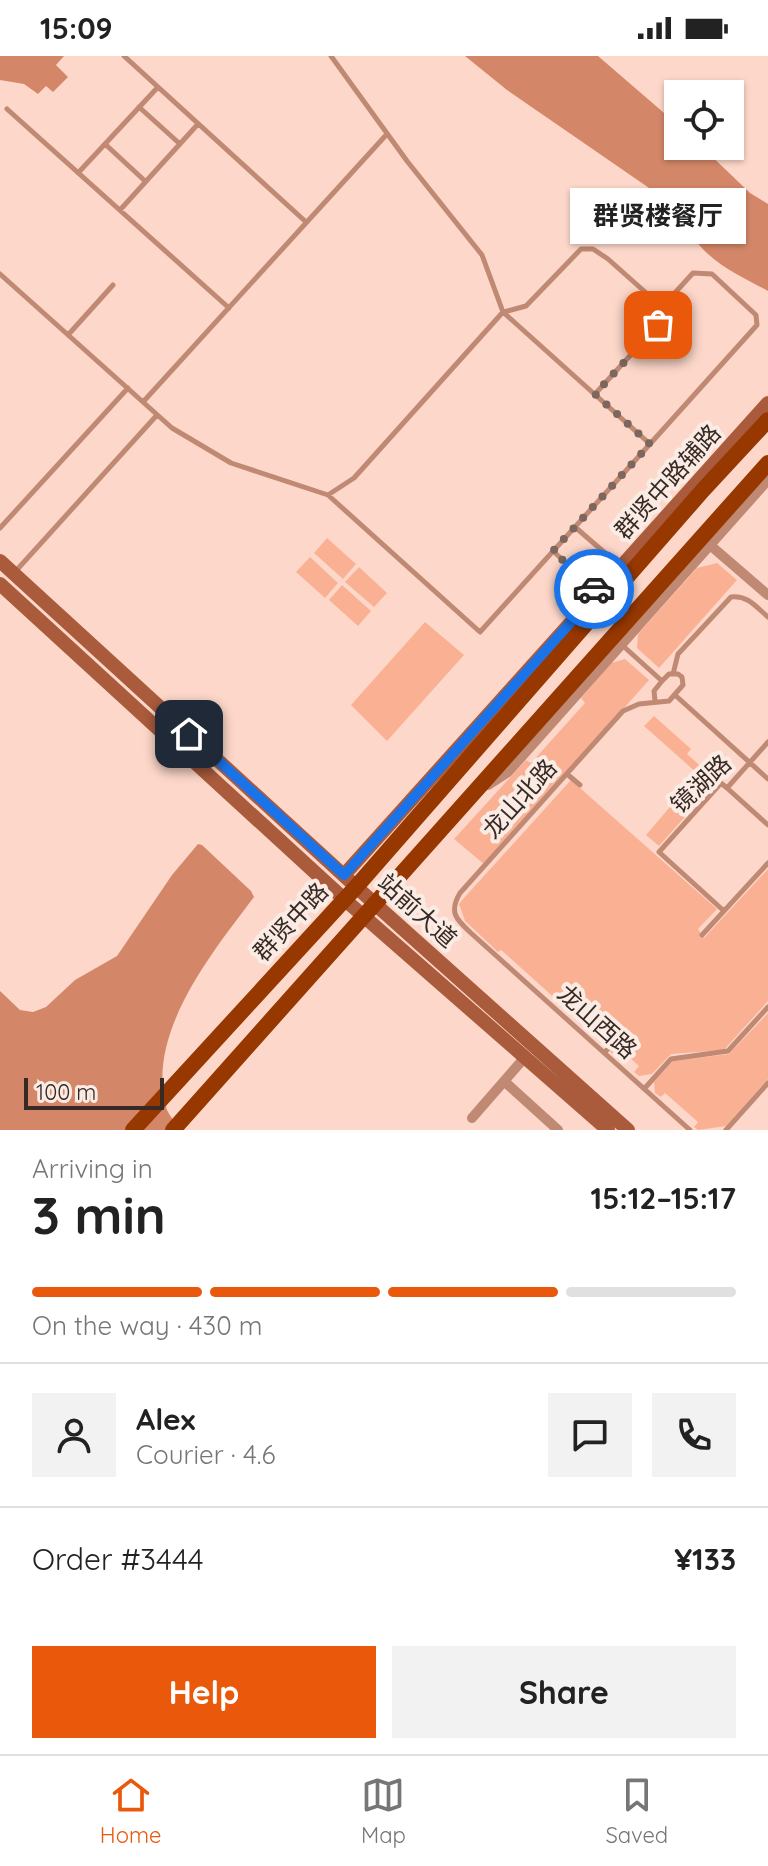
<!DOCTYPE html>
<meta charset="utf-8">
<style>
body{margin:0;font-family:Quicksand,"Noto Sans SC",sans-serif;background:#f2f2f2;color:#222;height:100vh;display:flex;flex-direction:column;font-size:30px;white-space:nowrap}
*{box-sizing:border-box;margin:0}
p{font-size:26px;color:#767676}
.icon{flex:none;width:44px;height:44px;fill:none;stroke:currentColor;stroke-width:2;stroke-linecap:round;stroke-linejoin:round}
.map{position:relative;height:1074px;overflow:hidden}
.drawer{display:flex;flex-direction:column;background:#fff;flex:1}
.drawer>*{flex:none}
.fabs{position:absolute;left:664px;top:24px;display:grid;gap:16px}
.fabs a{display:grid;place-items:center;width:80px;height:80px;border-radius:0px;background:#fff;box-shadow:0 2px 6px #0004;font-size:40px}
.scale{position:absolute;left:24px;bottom:20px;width:140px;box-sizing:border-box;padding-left:8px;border:4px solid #372923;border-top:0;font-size:22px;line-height:28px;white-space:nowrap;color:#372923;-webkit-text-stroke:6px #faebe5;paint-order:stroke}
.pin{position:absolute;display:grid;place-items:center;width:68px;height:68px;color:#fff;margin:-34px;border-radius:16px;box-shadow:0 4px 12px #0006}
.courier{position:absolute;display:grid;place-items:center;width:80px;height:80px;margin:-40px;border:6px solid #1a73e8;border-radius:50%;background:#fff;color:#222;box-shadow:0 2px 10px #0007}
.bubble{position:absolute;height:56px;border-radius:0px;background:#fff;box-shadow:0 2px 6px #0004;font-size:26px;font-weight:700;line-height:56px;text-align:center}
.head em{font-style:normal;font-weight:700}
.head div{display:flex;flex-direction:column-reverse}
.head{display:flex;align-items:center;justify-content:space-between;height:136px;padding:0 32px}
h1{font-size:52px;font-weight:700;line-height:60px}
.bar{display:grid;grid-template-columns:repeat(4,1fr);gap:12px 8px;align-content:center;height:96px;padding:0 32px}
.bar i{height:10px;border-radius:6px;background:#e0e0e0}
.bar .active{background:#ea580c}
.bar p{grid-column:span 4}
.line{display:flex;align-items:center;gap:20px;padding:0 32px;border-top:2px solid #e0e0e0}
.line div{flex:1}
.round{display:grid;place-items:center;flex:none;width:84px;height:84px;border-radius:0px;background:#f2f2f2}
.primary-button{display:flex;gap:16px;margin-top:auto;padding:16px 32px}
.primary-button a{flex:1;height:92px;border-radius:0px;background:#ea580c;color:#fff;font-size:32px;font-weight:700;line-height:92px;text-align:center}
.primary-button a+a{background:#f2f2f2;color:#222}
.status{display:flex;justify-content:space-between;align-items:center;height:56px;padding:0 40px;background:#fff;direction:ltr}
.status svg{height:22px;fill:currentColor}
.tab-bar{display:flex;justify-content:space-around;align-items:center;height:112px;border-top:2px solid #e0e0e0;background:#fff;font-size:22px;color:#767676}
.tab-bar a{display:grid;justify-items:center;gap:4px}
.tab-bar .active{color:#ea580c}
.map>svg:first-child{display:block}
.green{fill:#fab193}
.water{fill:#d48768}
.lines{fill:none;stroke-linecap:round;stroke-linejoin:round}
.lane{stroke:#bf8973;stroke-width:5}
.street{stroke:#bf8973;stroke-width:10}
.secondary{stroke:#a95b3b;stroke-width:14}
.primary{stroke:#973801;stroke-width:16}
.done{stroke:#7c665d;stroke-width:8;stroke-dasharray:0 14.4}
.route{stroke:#1a73e8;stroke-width:10}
.labels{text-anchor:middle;stroke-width:8;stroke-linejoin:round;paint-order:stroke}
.street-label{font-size:24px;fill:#372923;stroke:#faebe5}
</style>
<div class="status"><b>15:09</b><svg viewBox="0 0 49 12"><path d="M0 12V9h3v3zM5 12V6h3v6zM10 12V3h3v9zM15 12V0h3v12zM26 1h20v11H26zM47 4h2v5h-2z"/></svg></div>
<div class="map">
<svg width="768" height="1074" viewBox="0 0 768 1074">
<rect width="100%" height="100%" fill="#fdd8ca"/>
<path class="green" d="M327 482 356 508 343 523 314 497Z
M310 501 338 527 325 542 296 516Z
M717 507 737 524 659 612 637 592 638 578 697 512Z
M359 511 387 537 374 551 345 526Z
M342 529 371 555 358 570 329 544Z
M425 566 464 599 387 685 351 649Z
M625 603 649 624 485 809 454 783 526 704 531 707 585 647 581 642 611 607Z
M654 660 691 693 687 698 717 725 659 790 646 779 698 718 644 670Z
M571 724 717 853 698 873 704 882 768 813V945L724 994 671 998 652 1018 639 1020 634 1016 639 1010 619 992 613 998 610 995 618 985 612 981 606 988 501 894 498 896 465 865 459 848 463 843Z
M768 957V1023L726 1070 698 1074 694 1071 698 1066 665 1037 661 1041 655 1037 654 1026 673 1005 729 998Z"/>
<path class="water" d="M0 0H64L56 9 68 21 53 36 46 30 38 38 24 28 0 24Z
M465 0H598L678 69V90H701L750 137 768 148V235C744 222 719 211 701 191 683 172 672 151 652 134L507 34Z
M198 788 202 789 251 835 254 841C212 897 144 979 167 1054 170 1061 177 1068 181 1074H0V935L20 954 33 956 46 951 75 924 117 900 172 819Z"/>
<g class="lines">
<path class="lane" d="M124 0 306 166
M139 51 180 88
M7 53 229 252
M105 88 145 125
M78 117 158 31
M120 154 198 68
M0 218 172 372 231 407 328 439 354 422 503 256 482 199 407 105 331 0
M504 256 526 250 581 193H593L608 203 662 251 658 269 595 338
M68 279 113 229
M143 346 387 78
M650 388 757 269 756 259 712 218 693 217 662 251
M328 439 480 576 650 388 503 256
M575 471 620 510
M0 472 128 332
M553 495 597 535
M14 517 157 359
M622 589 662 625 669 618H678L682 621 683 629 669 645 639 648 623 655 460 837C448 857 457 864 472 878L690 1074
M673 618 678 598 731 541C748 539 756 551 768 561
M675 639 768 723
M655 645 654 635 662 625
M567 718 580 729
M727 732 768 769
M724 855 659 796 721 727 727 732 768 686
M702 879 768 807
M604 997 616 984
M644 1033 671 1003 728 995 768 951
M726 1074 768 1027"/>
<path class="street" d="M710 489 768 539
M488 729 508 716 768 424
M505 1026 558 1074
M472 1062 526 1000"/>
<path class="secondary" d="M0 505 375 848 628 1074
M0 528 344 843 608 1074
M344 819 768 347"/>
<path class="primary" d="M133 1074 356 831 703 434 768 364
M173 1074 768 407"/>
</g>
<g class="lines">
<path class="done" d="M594 533 553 495 650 388 595 338 658 269"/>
<path class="route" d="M189 678 344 819 598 536 594 533"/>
</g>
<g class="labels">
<g class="street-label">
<text transform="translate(668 426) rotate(-48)" y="8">群贤中路辅路</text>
<text transform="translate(701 728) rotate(-43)" y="8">镜湖路</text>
<text transform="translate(520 743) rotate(-48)" y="8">龙山北路</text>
<text transform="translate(417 855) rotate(42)" y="8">站前大道</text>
<text transform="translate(291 866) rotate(-47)" y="8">群贤中路</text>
<text transform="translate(597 966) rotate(42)" y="8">龙山西路</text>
</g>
</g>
</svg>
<div class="fabs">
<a><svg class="icon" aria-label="locate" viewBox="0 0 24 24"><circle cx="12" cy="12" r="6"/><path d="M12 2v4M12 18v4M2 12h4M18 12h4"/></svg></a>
</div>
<div class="scale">100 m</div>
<div class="pin" style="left:658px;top:269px;background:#ea580c"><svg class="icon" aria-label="bag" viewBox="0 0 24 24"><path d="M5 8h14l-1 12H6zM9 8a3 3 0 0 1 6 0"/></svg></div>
<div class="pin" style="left:189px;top:678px;background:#1f2937"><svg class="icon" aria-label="home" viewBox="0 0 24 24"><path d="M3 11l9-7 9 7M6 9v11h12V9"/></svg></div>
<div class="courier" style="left:594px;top:533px"><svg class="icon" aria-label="car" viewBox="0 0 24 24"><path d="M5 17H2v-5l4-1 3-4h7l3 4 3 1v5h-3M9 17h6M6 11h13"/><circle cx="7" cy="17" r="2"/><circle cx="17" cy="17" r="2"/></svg></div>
<div class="bubble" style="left:570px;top:132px;width:176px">群贤楼餐厅</div>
</div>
<section class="drawer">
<div class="head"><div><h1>3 min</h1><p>Arriving in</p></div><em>15:12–15:17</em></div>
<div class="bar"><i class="active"></i><i class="active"></i><i class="active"></i><i></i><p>On the way · 430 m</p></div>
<div class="line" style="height:144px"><a class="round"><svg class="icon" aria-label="person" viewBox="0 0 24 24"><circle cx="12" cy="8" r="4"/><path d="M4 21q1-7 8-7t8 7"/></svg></a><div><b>Alex</b><p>Courier · 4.6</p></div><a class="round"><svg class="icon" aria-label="chat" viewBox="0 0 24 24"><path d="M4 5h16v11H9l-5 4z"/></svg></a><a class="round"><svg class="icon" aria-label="phone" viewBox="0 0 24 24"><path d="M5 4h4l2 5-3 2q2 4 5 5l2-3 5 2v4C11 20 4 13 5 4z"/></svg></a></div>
<div class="line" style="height:104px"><div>Order #3444</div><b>¥133</b></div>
<div class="primary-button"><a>Help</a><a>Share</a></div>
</section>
<nav class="tab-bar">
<a class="active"><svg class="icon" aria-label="home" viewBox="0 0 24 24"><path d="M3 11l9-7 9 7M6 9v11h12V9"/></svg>Home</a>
<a><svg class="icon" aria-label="map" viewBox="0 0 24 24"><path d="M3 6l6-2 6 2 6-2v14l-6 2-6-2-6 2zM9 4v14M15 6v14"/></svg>Map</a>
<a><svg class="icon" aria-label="saved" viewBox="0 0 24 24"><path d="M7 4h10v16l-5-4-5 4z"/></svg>Saved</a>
</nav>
